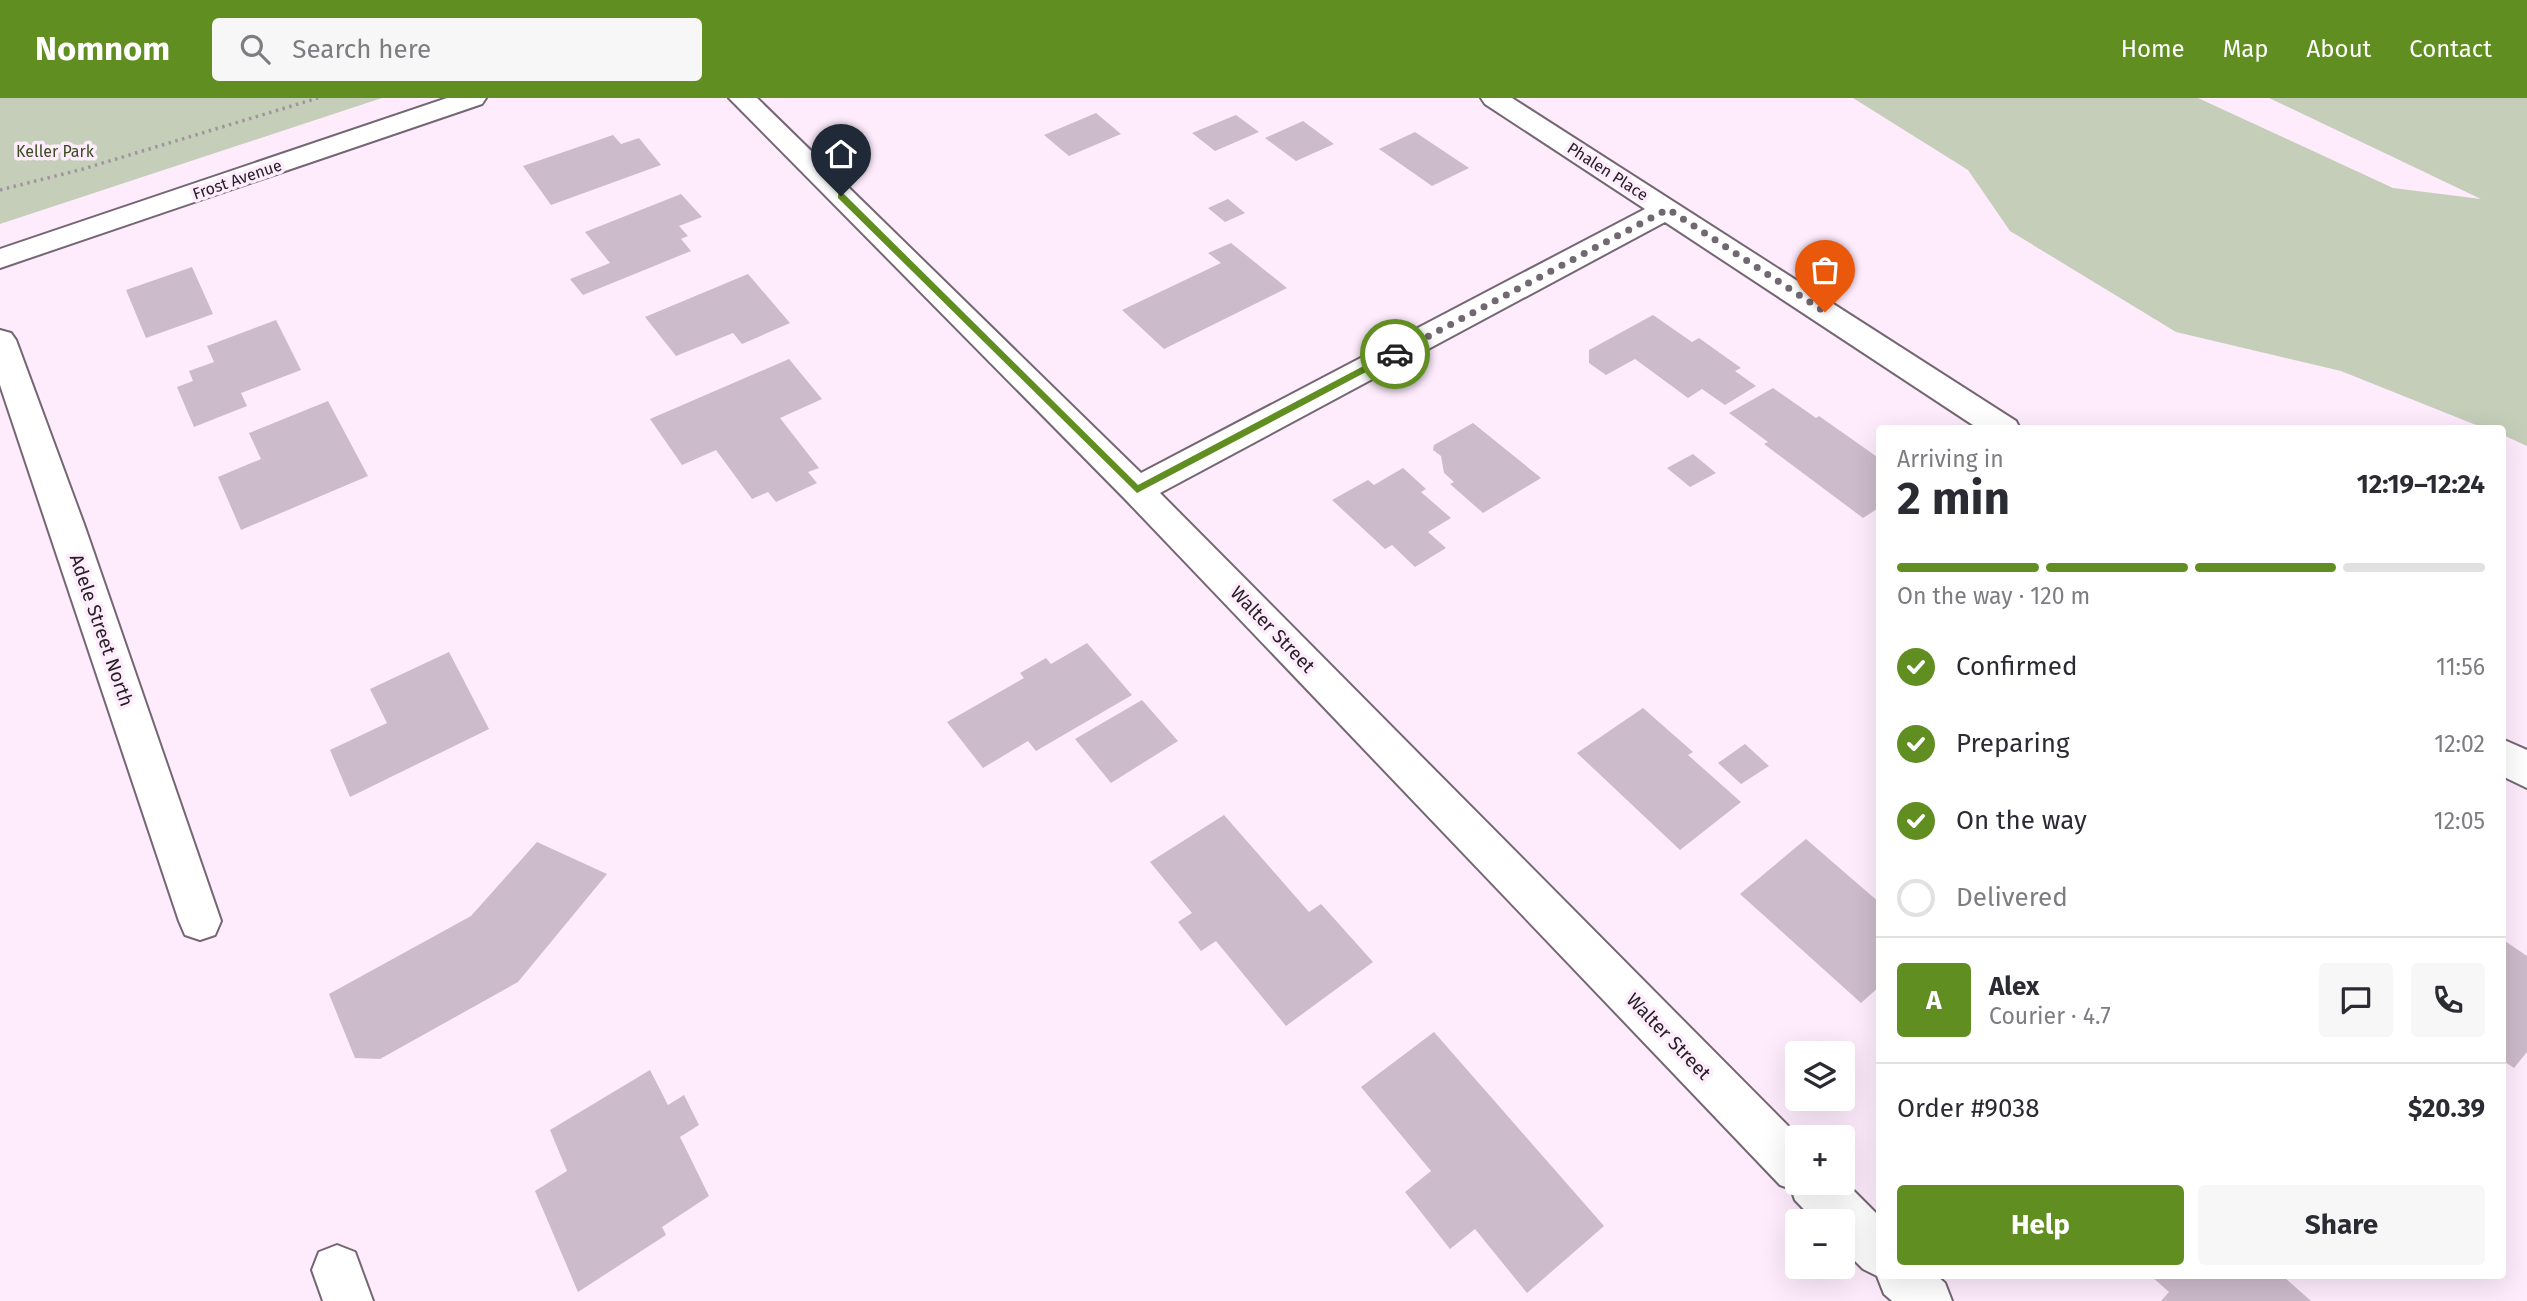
<!DOCTYPE html>
<meta charset="utf-8">
<style>
body{margin:0;font-family:"Fira Sans",sans-serif;background:#f7f7f7;color:#2b2b33;height:100vh;display:flex;flex-direction:column;font-size:26px;white-space:nowrap}
*{box-sizing:border-box;margin:0}
p{font-size:23px;color:#7c7c81}
.icon{flex:none;width:38px;height:38px;fill:none;stroke:currentColor;stroke-width:2;stroke-linecap:round;stroke-linejoin:round}
.map{position:relative;flex:1;overflow:hidden}
.side{position:absolute;left:1876px;top:327px;width:630px;height:854px;display:flex;flex-direction:column;background:#fff;border-radius:7px;box-shadow:0 7px 28px #0002}
.side>*{flex:none}
.buttons{position:absolute;left:1785px;top:943px;display:grid;gap:14px}
.buttons a{display:grid;place-items:center;width:70px;height:70px;border-radius:7px;background:#fff;box-shadow:0 7px 28px #0002;font-size:35px}
.pin{position:absolute;display:grid;place-items:center;width:60px;height:60px;color:#fff;margin:-72px -30px;border-radius:50% 50% 50% 0;rotate:-45deg;box-shadow:0 0 7px #0007}
.pin .icon{rotate:45deg}
.courier{position:absolute;display:grid;place-items:center;width:70px;height:70px;margin:-35px;border:5px solid #618e20;border-radius:50%;background:#fff;color:#222;box-shadow:0 2px 9px #0007}
.summary em{font-style:normal;font-weight:700}
.summary div{display:flex;flex-direction:column-reverse}
.summary{display:flex;align-items:center;justify-content:space-between;height:119px;padding:0 21px}
h1{font-size:46px;font-weight:700;line-height:52px}
.bar{display:grid;grid-template-columns:repeat(4,1fr);gap:10px 7px;align-content:center;height:84px;padding:0 21px}
.bar i{height:9px;border-radius:5px;background:#e1e1e2}
.bar .current{background:#618e20}
.bar p{grid-column:span 4}
.line{display:flex;align-items:center;gap:18px;padding:0 21px;border-top:2px solid #e1e1e2}
.line div{flex:1}
.round{display:grid;place-items:center;flex:none;width:74px;height:74px;border-radius:7px;background:#f7f7f7}
ol{padding:0 21px;list-style:none}
li{display:flex;align-items:center;gap:21px;height:77px}
li p{margin-inline-start:auto}
li .icon{padding:7px;border-radius:50%;background:#618e20;color:#fff;stroke-width:4}
li:last-child{color:#7c7c81}
li i{width:38px;height:38px;border:4px solid #e1e1e2;border-radius:50%}
.primary-button{display:flex;gap:14px;margin-top:auto;padding:14px 21px}
.primary-button a{flex:1;height:80px;border-radius:7px;background:#618e20;color:#fff;font-size:28px;font-weight:700;line-height:80px;text-align:center}
.primary-button a+a{background:#f7f7f7;color:#2b2b33}
header{display:flex;align-items:center;gap:42px;box-sizing:border-box;height:98px;padding:0 35px;background:#618e20;color:#fff}
header strong{font-size:33px}
nav{display:flex;gap:38px;margin-inline-start:auto;font-size:24px}
.search{width:490px;height:63px;background:#f7f7f7;display:flex;align-items:center;gap:18px;box-sizing:border-box;padding:0 24px;border-radius:7px;color:#7c7c81;font-size:26px}
.map>svg:first-child{display:block}
.green{fill:#c4ceb9}
.building{fill:#ccbbca}
.lines{fill:none;stroke-linecap:round;stroke-linejoin:round}
.minor-casing{stroke:#756674;stroke-width:4}
.path{stroke:#a194a0;stroke-width:3.5;stroke-dasharray:2.5 4.5;stroke-linecap:butt}
.minor{fill:#fff;fill-rule:evenodd}
.route{fill:#618e20}
.done{stroke:#726872;stroke-width:7;stroke-dasharray:0 12.6}
.labels{text-anchor:middle;stroke-width:7;stroke-linejoin:round;paint-order:stroke}
.far-park-label{font-size:16px;fill:#394b20;stroke:#feecfc}
.far-street-label{font-size:16px;fill:#272127;stroke:#feecfc}
.street-label{font-size:19px;fill:#272127;stroke:#feecfc}
</style>
<header>
<strong>Nomnom</strong>
<div class="search"><svg class="icon" aria-label="search" viewBox="0 0 24 24"><circle cx="10" cy="10" r="6"/><path d="M15 15l6 6"/></svg>Search here</div>
<nav><a>Home</a><a>Map</a><a>About</a><a>Contact</a></nav>
</header>
<div class="map">
<svg width="2527" height="1203" viewBox="0 0 2527 1203">
<rect width="100%" height="100%" fill="#feecfc"/>
<path class="green" d="M0 0H382L0 126Z
M1853 0H2198L2393 90 2481 101 2269 0H2527V348L2503 337 2502 331H2486L2341 273 2176 234 2010 133 1968 72Z"/>
<path class="building" d="M1096 15 1121 36 1069 58 1044 37Z
M1236 17 1259 34 1215 53 1192 35Z
M1303 23 1334 46 1296 63 1265 40Z
M1415 34 1469 70 1432 88 1379 51Z
M613 37 621 46 639 40 661 67 551 107 523 68Z
M681 96 702 119 679 128 688 138 681 141 691 153 583 197 570 181 610 165 585 134Z
M1228 101 1245 115 1225 124 1208 110Z
M1231 145 1287 190 1164 251 1122 212 1221 165 1208 155Z
M192 169 213 216 146 240 126 192Z
M748 176 790 225 742 246 733 235 676 258 645 219Z
M1653 217 1692 244 1699 240 1741 270 1735 273 1756 288 1725 307 1702 291 1688 300 1635 261 1606 277 1589 265V252Z
M276 222 301 272 241 295 247 308 194 329 177 289 193 283 189 273 214 264 207 248Z
M789 261 822 301 780 320 819 370 808 374 817 385 776 404 768 394 752 401 716 352 682 367 650 321Z
M1773 290 1816 320 1819 318 1880 361V409L1863 420 1764 346 1768 344 1729 315Z
M328 303 368 378 241 432 218 379 261 361 249 335Z
M1473 325 1541 380 1483 415 1450 386 1454 384 1444 375 1441 358 1433 352 1434 347Z
M1693 356 1716 375 1690 389 1667 370Z
M1403 370 1426 391 1421 394 1451 420 1428 434 1446 450 1415 469 1392 447 1385 451 1332 402 1368 382 1374 387Z
M1087 545 1132 597 1036 653 1028 643 983 670 947 624 1024 580 1020 575 1046 560 1051 566Z
M449 554 489 631 350 699 330 652 387 625 370 591Z
M1142 602 1178 643 1111 685 1075 641Z
M1643 610 1693 654 1688 657 1741 704 1680 752 1577 655Z
M1745 646 1769 668 1741 686 1718 665Z
M1224 717 1309 814 1321 806 1373 864 1286 928 1216 843 1201 853 1178 824 1192 815 1150 764Z
M1806 741 1880 805V888L1861 905 1740 796Z
M537 744 607 776 518 884 380 961 355 960 329 896 471 818Z
M2502 841 2527 858V954L2514 970 2502 962Z
M1434 934 1604 1128 1527 1195 1475 1131 1450 1151 1405 1094 1431 1073 1361 989Z
M650 972 668 1007 684 997 699 1027 680 1039 709 1098 662 1129 666 1137 578 1194 535 1093 567 1073 550 1032Z
M2151 1178H2283L2311 1203H2161L2169 1194Z"/>
<g class="lines">
<g class="minor-casing">
<path id="minor" d="M447 0H486L482 6 0 170V151Z
M729 0H757L1141 375 1645 111 1485 6 1481 0H1512L2016 323 2020 331H1979L1665 124 1160 395 1800 1040H1797V1085H1843V1082L1880 1119V1178H1937L1945 1185 1952 1203H1892L1884 1196 1877 1178 1863 1171 1843 1151V1124H1816L1795 1102 1791 1091 1780 1087 1125 401Z
M0 232 11 235 16 242 85 429 221 823 215 837 200 842 185 837 179 823 0 287Z
M2502 641 2527 652V690L2502 678Z
M337 1147 355 1154 373 1203H323L312 1172 319 1154Z"/>
</g>
<path class="path" d="M0 92 83 71 318 0"/>
<use href="#minor" class="minor"/>
</g>
<path class="route" d="M838 96H844L1138 387 1392 253 1400 256 1137 395 838 100Z"/>
<g class="lines">
<path class="done" d="M1395 256 1668 111 1825 214"/>
</g>
<g class="labels">
<g class="far-park-label">
<text x="55" y="59">Keller Park</text>
</g>
<g class="far-street-label">
<text transform="translate(1608 73) rotate(33)" y="6">Phalen Place</text>
<text transform="translate(237 81) rotate(-19)" y="6">Frost Avenue</text>
</g>
<g class="street-label">
<text transform="translate(1273 531) rotate(46)" y="7">Walter Street</text>
<text transform="translate(102 532) rotate(71)" y="7">Adele Street North</text>
<text transform="translate(1669 938) rotate(46)" y="7">Walter Street</text>
</g>
</g>
</svg>
<div class="buttons">
<a><svg class="icon" aria-label="layers" viewBox="0 0 24 24"><path d="M12 4l9 5-9 5-9-5zM3 14l9 5 9-5"/></svg></a>
<a>+</a>
<a>−</a>
</div>
<div class="pin" style="left:1825px;top:214px;background:#ea580c"><svg class="icon" aria-label="bag" viewBox="0 0 24 24"><path d="M5 8h14l-1 12H6zM9 8a3 3 0 0 1 6 0"/></svg></div>
<div class="pin" style="left:841px;top:98px;background:#1f2937"><svg class="icon" aria-label="home" viewBox="0 0 24 24"><path d="M3 11l9-7 9 7M6 9v11h12V9"/></svg></div>
<div class="courier" style="left:1395px;top:256px"><svg class="icon" aria-label="car" viewBox="0 0 24 24"><path d="M5 17H2v-5l4-1 3-4h7l3 4 3 1v5h-3M9 17h6M6 11h13"/><circle cx="7" cy="17" r="2"/><circle cx="17" cy="17" r="2"/></svg></div>
<section class="side">
<div class="summary"><div><h1>2 min</h1><p>Arriving in</p></div><em>12:19–12:24</em></div>
<div class="bar"><i class="current"></i><i class="current"></i><i class="current"></i><i></i><p>On the way · 120 m</p></div>
<ol>
<li><svg class="icon" aria-label="check" viewBox="0 0 24 24"><path d="M5 12l5 5 9-10"/></svg>Confirmed<p>11:56</p></li>
<li><svg class="icon" aria-label="check" viewBox="0 0 24 24"><path d="M5 12l5 5 9-10"/></svg>Preparing<p>12:02</p></li>
<li><svg class="icon" aria-label="check" viewBox="0 0 24 24"><path d="M5 12l5 5 9-10"/></svg>On the way<p>12:05</p></li>
<li><i></i>Delivered</li>
</ol>
<div class="line" style="height:126px"><b class="round" style="background:#618e20;color:#fff">A</b><div><b>Alex</b><p>Courier · 4.7</p></div><a class="round"><svg class="icon" aria-label="chat" viewBox="0 0 24 24"><path d="M4 5h16v11H9l-5 4z"/></svg></a><a class="round"><svg class="icon" aria-label="phone" viewBox="0 0 24 24"><path d="M5 4h4l2 5-3 2q2 4 5 5l2-3 5 2v4C11 20 4 13 5 4z"/></svg></a></div>
<div class="line" style="height:91px"><div>Order #9038</div><b>$20.39</b></div>
<div class="primary-button"><a>Help</a><a>Share</a></div>
</section>
</div>
